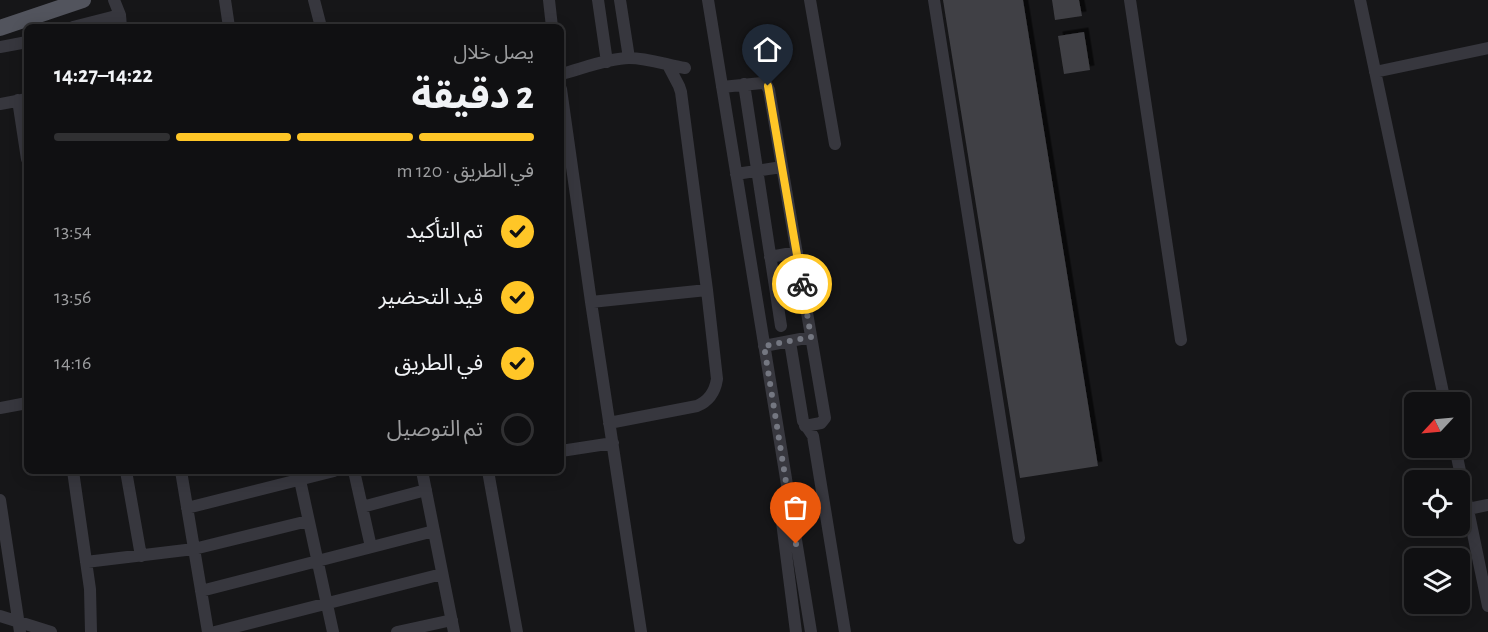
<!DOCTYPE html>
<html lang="ar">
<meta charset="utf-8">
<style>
body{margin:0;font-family:"Alegreya Sans","Noto Sans Arabic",sans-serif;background:#19191b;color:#f1f3f6;direction:rtl;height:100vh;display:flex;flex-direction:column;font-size:22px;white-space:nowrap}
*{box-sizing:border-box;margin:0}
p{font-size:20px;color:#9c9d9f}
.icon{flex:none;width:33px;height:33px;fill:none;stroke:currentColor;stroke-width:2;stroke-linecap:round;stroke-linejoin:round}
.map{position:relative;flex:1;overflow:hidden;direction:ltr}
.panel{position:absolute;left:24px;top:24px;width:540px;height:450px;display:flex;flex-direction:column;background:#101012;border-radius:9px;box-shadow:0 3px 15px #0003,0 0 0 2px #303032;direction:rtl}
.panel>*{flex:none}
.needle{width:39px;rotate:244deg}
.fabs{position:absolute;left:1404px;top:392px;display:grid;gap:12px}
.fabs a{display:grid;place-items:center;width:66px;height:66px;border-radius:9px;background:#101012;box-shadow:0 3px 15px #0003,0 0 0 2px #303032;font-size:30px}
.pin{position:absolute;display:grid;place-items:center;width:51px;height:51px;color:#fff;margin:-62px -26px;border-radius:50% 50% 50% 0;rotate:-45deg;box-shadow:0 0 6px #0007}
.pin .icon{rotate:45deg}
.courier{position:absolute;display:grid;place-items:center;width:60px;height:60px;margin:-30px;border:4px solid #ffc627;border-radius:50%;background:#fff;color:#222;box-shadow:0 2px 8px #0007}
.headline em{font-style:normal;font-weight:700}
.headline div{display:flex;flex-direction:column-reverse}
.headline{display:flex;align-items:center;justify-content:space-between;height:102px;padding:0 30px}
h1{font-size:39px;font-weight:700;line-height:45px}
.bar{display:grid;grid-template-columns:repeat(4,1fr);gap:9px 6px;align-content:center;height:72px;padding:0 30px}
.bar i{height:8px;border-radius:4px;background:#303032}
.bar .selected{background:#ffc627}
.bar p{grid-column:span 4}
ol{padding:0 30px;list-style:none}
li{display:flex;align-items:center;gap:18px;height:66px}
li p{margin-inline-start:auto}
li .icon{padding:6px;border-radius:50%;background:#ffc627;color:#111;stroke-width:4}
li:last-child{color:#9c9d9f}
li i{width:33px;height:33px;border:3px solid #303032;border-radius:50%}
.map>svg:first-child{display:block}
.building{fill:#404045;filter:url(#shadow)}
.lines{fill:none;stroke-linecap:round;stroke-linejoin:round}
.minor{stroke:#37373e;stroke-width:12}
.major{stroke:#52545d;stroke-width:16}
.done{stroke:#747781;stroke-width:6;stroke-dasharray:0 10.8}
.route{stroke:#ffc627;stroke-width:8}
</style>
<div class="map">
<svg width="1488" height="632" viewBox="0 0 1488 632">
<defs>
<filter id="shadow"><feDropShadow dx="4.5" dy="-4.5" stdDeviation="0" flood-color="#0009"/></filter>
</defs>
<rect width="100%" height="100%" fill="#161618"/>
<path class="building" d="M943 0H1023L1098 466 1020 478Z
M1052 0H1079L1082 16 1055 20Z
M1084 32 1090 70 1064 74 1058 36Z"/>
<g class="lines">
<path class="minor" d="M114 0 120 15 121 27
M225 0 229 27
M314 0 321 27
M549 0 552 27
M598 0 607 62
M620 0 629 58
M708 0 811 632
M810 0 835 144
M934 0 1019 538
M1130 0 1181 340
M1360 0 1445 402
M73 27 120 15
M0 47 27 42
M1375 72 1488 48
M561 74C581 69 609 58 629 58 648 58 667 65 685 68
M744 84 781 326
M722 87 762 83 766 84 769 90 825 418 821 423 805 426
M561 89 591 302 641 632
M18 100 27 159
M0 104 27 99
M736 174 782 167
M770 257 797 252
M591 302 707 290
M790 342 803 421 813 436 845 632
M764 346 811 337
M0 408 27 403
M609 423 697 406C709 401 715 392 717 379L707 290 681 92 679 86 668 65
M1455 447 1488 606
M561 451 613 443
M73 471 90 589 91 632
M126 471 141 556
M181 471 208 632
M298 471 333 632
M354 471 371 547
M422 471 454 632
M488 471 517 632
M0 500 20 632
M362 507 426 490
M187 508 334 471
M1468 509 1488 505
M782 522 796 632
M86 562 194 549 308 521
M201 591 434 531
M0 616 51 632
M215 632 442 574
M397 632 452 620"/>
<path class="major" d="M0 28 83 0"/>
</g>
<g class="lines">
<path class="done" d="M796 544 764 346 811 337 802 284"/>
<path class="route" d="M768 86 802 284"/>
</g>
</svg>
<div class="fabs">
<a><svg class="needle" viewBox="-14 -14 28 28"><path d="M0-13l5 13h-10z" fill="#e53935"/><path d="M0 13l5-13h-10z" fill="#9c9d9f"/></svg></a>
<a><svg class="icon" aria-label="locate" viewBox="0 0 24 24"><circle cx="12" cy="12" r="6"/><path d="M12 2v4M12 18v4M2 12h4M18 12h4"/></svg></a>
<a><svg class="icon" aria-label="layers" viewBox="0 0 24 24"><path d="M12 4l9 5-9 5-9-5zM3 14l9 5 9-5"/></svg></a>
</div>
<div class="pin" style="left:796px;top:544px;background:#ea580c"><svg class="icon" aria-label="bag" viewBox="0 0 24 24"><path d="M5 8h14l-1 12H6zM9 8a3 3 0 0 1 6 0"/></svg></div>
<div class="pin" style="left:768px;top:86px;background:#1f2937"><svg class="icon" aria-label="home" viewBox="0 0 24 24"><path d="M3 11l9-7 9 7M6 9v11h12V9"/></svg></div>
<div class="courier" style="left:802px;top:284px"><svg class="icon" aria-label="bike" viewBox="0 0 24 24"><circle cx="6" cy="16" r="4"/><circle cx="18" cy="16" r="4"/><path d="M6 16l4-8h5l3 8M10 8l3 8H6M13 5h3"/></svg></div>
<section class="panel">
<div class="headline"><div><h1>2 دقيقة</h1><p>يصل خلال</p></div><em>14:22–14:27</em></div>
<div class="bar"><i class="selected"></i><i class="selected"></i><i class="selected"></i><i></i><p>في الطريق · 120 m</p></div>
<ol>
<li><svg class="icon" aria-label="check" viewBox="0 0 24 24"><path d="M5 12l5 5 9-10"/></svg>تم التأكيد<p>13:54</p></li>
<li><svg class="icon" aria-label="check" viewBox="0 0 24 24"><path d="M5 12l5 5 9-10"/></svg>قيد التحضير<p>13:56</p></li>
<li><svg class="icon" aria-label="check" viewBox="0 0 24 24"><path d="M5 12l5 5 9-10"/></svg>في الطريق<p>14:16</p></li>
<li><i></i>تم التوصيل</li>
</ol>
</section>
</div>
